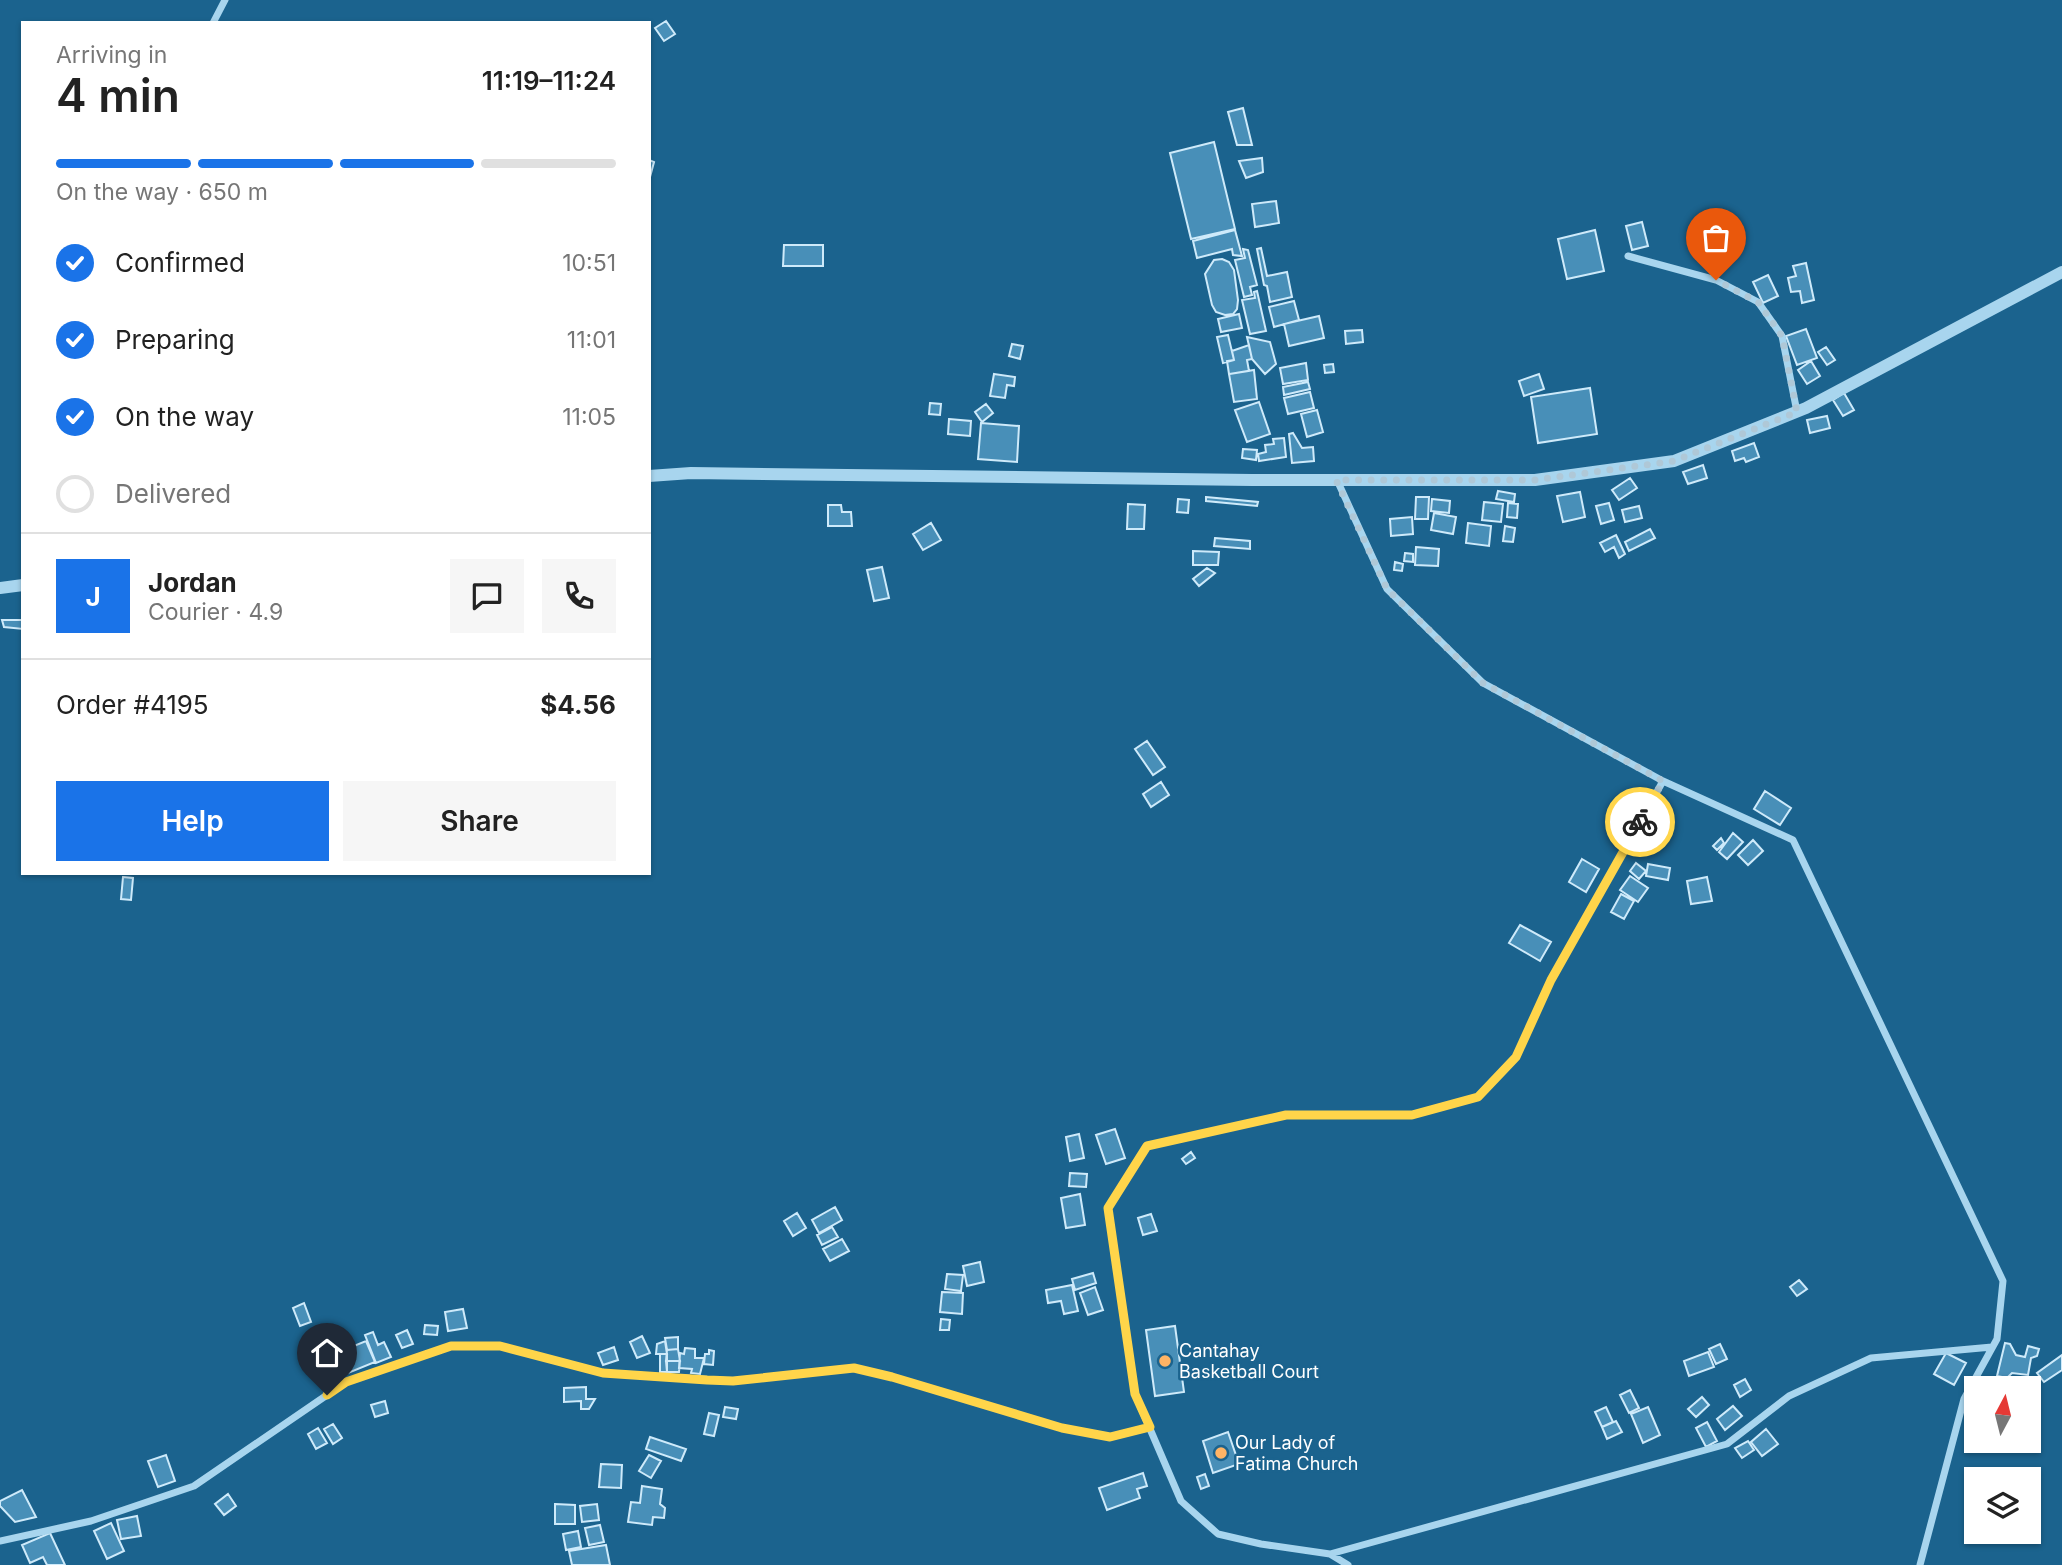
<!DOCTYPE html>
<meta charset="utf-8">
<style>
body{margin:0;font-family:Inter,sans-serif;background:#f6f6f6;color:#222;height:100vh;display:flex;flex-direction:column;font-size:26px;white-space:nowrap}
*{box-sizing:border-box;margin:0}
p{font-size:23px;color:#767676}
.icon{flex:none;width:38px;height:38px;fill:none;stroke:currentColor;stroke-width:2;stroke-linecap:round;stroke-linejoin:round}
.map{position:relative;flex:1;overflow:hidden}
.drawer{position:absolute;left:21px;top:21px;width:630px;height:854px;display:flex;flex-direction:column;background:#fff;border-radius:0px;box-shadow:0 2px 5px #0004}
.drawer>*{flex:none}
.needle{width:46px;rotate:7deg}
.fabs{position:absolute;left:1964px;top:1376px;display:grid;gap:14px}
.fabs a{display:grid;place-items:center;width:77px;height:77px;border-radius:0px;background:#fff;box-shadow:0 2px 5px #0004;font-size:35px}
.pin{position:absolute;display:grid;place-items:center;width:60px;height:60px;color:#fff;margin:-72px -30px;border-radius:50% 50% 50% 0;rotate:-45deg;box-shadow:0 0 7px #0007}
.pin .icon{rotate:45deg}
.courier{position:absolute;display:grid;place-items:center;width:70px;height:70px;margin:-35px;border:5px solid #ffd54a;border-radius:50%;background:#fff;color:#222;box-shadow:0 2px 9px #0007}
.head em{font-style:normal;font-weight:600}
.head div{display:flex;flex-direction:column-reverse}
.head{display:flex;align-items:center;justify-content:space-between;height:119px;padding:0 35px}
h1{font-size:46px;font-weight:600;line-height:52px}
.bar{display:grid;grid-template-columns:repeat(4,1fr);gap:10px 7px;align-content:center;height:84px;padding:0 35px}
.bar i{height:9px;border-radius:5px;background:#e0e0e0}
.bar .current{background:#1a73e8}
.bar p{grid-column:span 4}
.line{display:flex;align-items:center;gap:18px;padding:0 35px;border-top:2px solid #e0e0e0}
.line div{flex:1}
.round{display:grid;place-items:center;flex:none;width:74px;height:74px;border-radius:0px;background:#f6f6f6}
ol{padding:0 35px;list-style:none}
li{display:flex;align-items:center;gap:21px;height:77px}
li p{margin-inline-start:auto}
li .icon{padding:7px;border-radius:50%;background:#1a73e8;color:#fff;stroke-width:4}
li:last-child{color:#767676}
li i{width:38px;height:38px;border:4px solid #e0e0e0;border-radius:50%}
.button{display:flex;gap:14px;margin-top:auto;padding:14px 35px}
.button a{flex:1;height:80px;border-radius:0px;background:#1a73e8;color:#fff;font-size:28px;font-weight:600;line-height:80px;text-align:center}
.button a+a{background:#f6f6f6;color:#222}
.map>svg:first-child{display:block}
.building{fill:#488fb8;stroke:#ceeafa;stroke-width:2}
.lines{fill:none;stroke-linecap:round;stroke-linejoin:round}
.minor{stroke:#a8d5ee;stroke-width:7}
.tertiary{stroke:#a8d5ee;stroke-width:12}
.done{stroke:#afc8d7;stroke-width:7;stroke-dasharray:0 12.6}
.route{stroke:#ffd54a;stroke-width:9}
.poi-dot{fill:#ffb465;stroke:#1b638e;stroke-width:2.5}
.labels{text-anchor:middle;stroke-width:5;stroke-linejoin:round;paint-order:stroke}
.poi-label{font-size:18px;fill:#fff;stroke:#1b638e;text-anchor:start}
</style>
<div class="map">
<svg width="2062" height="1565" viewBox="0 0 2062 1565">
<rect width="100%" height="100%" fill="#1b638e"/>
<path class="building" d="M666 21 675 34 664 41 655 28Z
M1243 108 1252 145H1237L1228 112Z
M1214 142 1235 229 1191 239 1170 153Z
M1262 158 1263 172 1246 178 1239 161Z
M649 160 654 162 650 177H649Z
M1276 201 1279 223 1255 227 1252 204Z
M1642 222 1648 246 1632 250 1626 226Z
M1235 230 1242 256 1233 255 1232 249 1197 258 1193 241Z
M1595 230 1604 271 1567 279 1558 239Z
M784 245H823V266H783Z
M1261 248 1267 276 1287 272 1292 297 1270 302 1267 286 1264 285 1257 249Z
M1243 249 1248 250 1257 285 1250 287 1252 295 1244 297 1235 260 1245 258Z
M1222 259 1229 262 1234 270 1238 300 1237 309 1233 314 1225 315 1216 312 1212 305 1205 274 1214 260Z
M1806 263 1814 300 1802 303 1800 291 1791 292 1788 278 1796 276 1793 266Z
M1768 275 1778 296 1763 303 1753 282Z
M1257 291 1266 331 1250 334 1242 300 1255 298 1254 292Z
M1294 301 1299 320 1274 327 1269 307Z
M1239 314 1242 328 1221 332 1218 319Z
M1319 316 1324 338 1289 346 1284 324Z
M1806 329 1817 358 1797 365 1786 336Z
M1362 330 1363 342 1346 344 1345 331Z
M1228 335 1234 360 1223 363 1217 337Z
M1247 337 1270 342 1276 364 1265 374 1252 359Z
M1012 344 1023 346 1020 359 1009 356Z
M1249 345 1252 359 1247 360 1249 371 1229 374 1227 361 1234 360 1232 351Z
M1826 347 1835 360 1827 365 1818 352Z
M1811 361 1820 376 1807 384 1798 370Z
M1306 363 1308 380 1283 384 1280 368Z
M1333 364 1334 372 1325 373 1324 365Z
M1254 370 1257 399 1234 402 1229 374Z
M994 374 1015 377 1014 386 1007 385 1005 398 990 396Z
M1539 374 1544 389 1524 396 1519 381Z
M1308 382 1310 389 1284 395 1283 387Z
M1590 388 1597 434 1538 443 1531 397Z
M1310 392 1314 408 1288 414 1284 398Z
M1844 393 1854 410 1843 416 1833 400Z
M1259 402 1270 434 1247 442 1235 410Z
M930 403 941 404 940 415 929 414Z
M986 404 993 413 982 422 975 412Z
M1317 410 1323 432 1307 437 1301 414Z
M1827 416 1830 428 1810 433 1807 420Z
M949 419 971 421 970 436 948 434Z
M981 423 1019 426 1017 462 978 459Z
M1293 433 1302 448 1313 447 1314 461 1292 463 1289 434Z
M1284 438 1286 457 1259 461 1258 454 1266 452 1265 445 1274 444 1273 439Z
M1754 443 1759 457 1746 462 1744 458 1735 461 1732 451Z
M1243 449 1257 450 1256 460 1242 458Z
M1703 465 1707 478 1688 484 1683 472Z
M1630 478 1637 488 1619 500 1612 490Z
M1498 491 1515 494 1514 502 1496 499Z
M1580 492 1585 517 1563 522 1557 496Z
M1206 497 1258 502 1257 506 1206 501Z
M1416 497H1429L1428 519H1415Z
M1178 499 1189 500 1188 513 1177 512Z
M1432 499 1450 501 1449 513 1431 511Z
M1484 502 1503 504 1501 522 1482 520Z
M1508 503 1518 504 1517 518 1507 517Z
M1609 503 1614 520 1601 524 1596 506Z
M1128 504 1145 505 1144 529H1127Z
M828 505H841L842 512H851L852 526H828Z
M1639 506 1642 518 1625 522 1622 510Z
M1434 513 1456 517 1453 534 1431 530Z
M1412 517 1413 534 1391 536 1390 519Z
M931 523 941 540 923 550 913 534Z
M1468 523 1491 526 1489 546 1466 543Z
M1505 526 1515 528 1513 542 1503 541Z
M1650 529 1655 538 1629 551 1625 542Z
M1616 535 1625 554 1619 558 1614 547 1605 552 1600 543Z
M1215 538 1250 541V549L1214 546Z
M1416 547 1439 549 1438 566 1415 565Z
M1193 551 1219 552 1218 565H1193Z
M1405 553 1413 554V562L1404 561Z
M1395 562 1403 564 1402 571 1394 570Z
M882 567 889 598 874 601 867 570Z
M1207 568 1215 573 1199 586 1193 579Z
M2 620H23V629L4 627Z
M1147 741 1165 767 1153 775 1135 749Z
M1161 782 1169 795 1151 807 1143 794Z
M1765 791 1791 808 1780 825 1754 809Z
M1733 833 1743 842 1727 859 1719 852Z
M1721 838 1724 843 1717 850 1713 846Z
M1753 840 1763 851 1748 865 1738 855Z
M1582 859 1599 869 1586 892 1569 882Z
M1636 863 1646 871 1639 879 1630 871Z
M1648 864 1670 868 1668 880 1646 876Z
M1630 876 1648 888 1638 902 1620 890Z
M123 877 133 878 131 900 121 899Z
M1707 877 1712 901 1691 904 1687 881Z
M1621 894 1634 901 1624 919 1611 912Z
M1520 925 1551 942 1540 961 1509 943Z
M1115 1129 1125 1158 1106 1164 1096 1135Z
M1079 1134 1084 1158 1070 1161 1066 1137Z
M1191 1152 1195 1158 1186 1164 1182 1159Z
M1070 1173 1087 1174 1086 1187 1069 1186Z
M1080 1194 1085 1225 1066 1228 1061 1198Z
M835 1207 842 1220 819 1233 812 1220Z
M797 1213 806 1228 793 1236 784 1221Z
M1151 1214 1157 1231 1143 1235 1138 1218Z
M832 1227 838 1237 822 1245 817 1235Z
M842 1239 849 1251 830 1261 823 1249Z
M980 1262 984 1282 967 1286 963 1266Z
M1093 1273 1096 1283 1075 1290 1072 1279Z
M947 1274 963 1275 961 1291 945 1289Z
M1799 1280 1807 1289 1797 1296 1790 1287Z
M1072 1285 1078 1311 1064 1314 1061 1301 1048 1303 1046 1290Z
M1095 1287 1103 1310 1088 1315 1080 1293Z
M942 1292 963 1293 962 1314 940 1312Z
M304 1303 311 1322 300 1326 293 1308Z
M463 1309 467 1328 448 1331 445 1312Z
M941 1319 950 1320 949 1330H940Z
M425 1325 438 1326 437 1335 424 1334Z
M1175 1326 1184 1392 1155 1396 1146 1330Z
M407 1330 413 1344 402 1348 396 1335Z
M373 1332 378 1345 384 1342 391 1357 376 1363 365 1335Z
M642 1336 650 1353 637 1358 630 1342Z
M678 1337V1349L667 1350 665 1338Z
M366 1341 375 1362 348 1373 339 1352Z
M665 1341 667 1354H656L657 1344Z
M2005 1343 2010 1344 2016 1355 2025 1357 2028 1346 2039 1349 2037 1356 2031 1358 2028 1375 2012 1373 2007 1378 1997 1376Z
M1720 1344 1727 1359 1716 1364 1709 1349Z
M614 1347 618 1360 603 1365 598 1353Z
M685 1348 695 1349V1358H704L700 1374 691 1373 692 1369 679 1368 680 1353 684 1354Z
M678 1349 680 1361H666L667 1350Z
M709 1350 714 1351 713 1365 704 1364 705 1354H709Z
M1708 1352 1714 1367 1689 1376 1684 1361Z
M1946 1353 1966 1363 1954 1385 1934 1374Z
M660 1354H667V1372H660Z
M2062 1355V1370L2044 1382 2037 1373Z
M666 1361H680L679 1372H667Z
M1745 1379 1751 1390 1740 1397 1734 1385Z
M586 1387V1399H595L589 1409H581V1401L564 1402V1388Z
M1630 1390 1639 1408 1629 1413 1620 1395Z
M1702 1397 1709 1405 1696 1417 1688 1409Z
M385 1401 388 1413 375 1417 371 1405Z
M1733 1406 1742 1416 1725 1430 1717 1419Z
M725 1407 738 1409 736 1419 723 1417Z
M1606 1407 1613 1422 1602 1427 1595 1412Z
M1648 1407 1660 1435 1643 1443 1631 1414Z
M709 1413 719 1415 714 1436 704 1434Z
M1616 1421 1622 1432 1607 1439 1602 1427Z
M1707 1422 1717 1441 1706 1447 1696 1428Z
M333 1424 342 1438 333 1444 324 1429Z
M318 1428 327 1443 316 1449 308 1434Z
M1766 1429 1778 1444 1762 1456 1751 1442Z
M1228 1432 1239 1464 1213 1473 1203 1441Z
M650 1437 686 1449 681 1461 646 1449Z
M1748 1441 1754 1450 1742 1458 1735 1448Z
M166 1455 175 1481 158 1487 148 1461Z
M649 1455 661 1461 651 1478 639 1471Z
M601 1464 622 1465 621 1488 599 1487Z
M1143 1473 1147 1486 1137 1489 1140 1498 1107 1510 1099 1488Z
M1205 1474 1209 1486 1201 1489 1197 1477Z
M642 1486 662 1489 660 1504 665 1508 664 1518 653 1517 652 1525 628 1522 631 1502 640 1503Z
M22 1490 36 1517 15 1522 0 1506V1501Z
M228 1494 236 1506 224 1515 215 1504Z
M555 1504 575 1505V1524H555Z
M597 1504 599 1520 582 1522 580 1506Z
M137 1516 141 1536 121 1539 117 1520Z
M111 1523 124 1551 107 1559 94 1531Z
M600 1525 604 1542 589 1545 585 1528Z
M578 1531 581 1547 566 1550 563 1534Z
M50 1533 65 1565H47L43 1557 30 1563 22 1545Z
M606 1545 610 1565H572L569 1551Z"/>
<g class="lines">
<path class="minor" d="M213 23 225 0
M1628 256 1716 280 1758 302 1782 336 1797 412
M1337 480 1387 589 1483 683 1663 781 1793 840 2003 1281 1997 1339 1964 1399 1920 1565
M0 1541 91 1521 194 1486 346 1382 451 1346H500L603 1373 733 1381 854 1368 892 1377 1062 1428 1110 1437 1150 1427
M1330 1554 1727 1444 1789 1396 1871 1358 1992 1347
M1348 1565 1330 1554 1261 1544 1218 1534 1181 1501 1135 1394 1108 1208 1147 1146 1286 1115H1412L1478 1097 1516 1057 1551 980 1663 781"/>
<path class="tertiary" d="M649 476 691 473 1252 480H1535L1674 461 1806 408 2062 272
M0 588 23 585"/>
</g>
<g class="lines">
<path class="done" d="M1640 822 1663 781 1483 683 1387 589 1336 480H1535L1674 461 1797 412 1782 336 1758 302 1716 280"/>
<path class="route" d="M327 1395 346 1382 451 1346H500L603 1373 707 1380 733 1381 854 1368 892 1377 1062 1428 1110 1437 1150 1427 1135 1394 1108 1208 1147 1146 1286 1115H1412L1478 1097 1516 1057 1551 980 1640 822"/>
</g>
<g class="poi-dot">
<circle cx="1165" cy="1361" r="7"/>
<circle cx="1221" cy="1453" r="7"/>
</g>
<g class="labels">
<g class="poi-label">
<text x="1179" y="1357">Cantahay<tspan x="1179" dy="21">Basketball Court</tspan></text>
<text x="1235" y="1449">Our Lady of<tspan x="1235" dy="21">Fatima Church</tspan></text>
</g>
</g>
</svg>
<div class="fabs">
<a><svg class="needle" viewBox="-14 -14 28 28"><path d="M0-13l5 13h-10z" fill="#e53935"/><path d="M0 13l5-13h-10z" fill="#767676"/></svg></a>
<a><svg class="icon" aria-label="layers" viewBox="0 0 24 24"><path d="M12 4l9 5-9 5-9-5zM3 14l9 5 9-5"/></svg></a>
</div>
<div class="pin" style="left:1716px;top:280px;background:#ea580c"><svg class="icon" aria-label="bag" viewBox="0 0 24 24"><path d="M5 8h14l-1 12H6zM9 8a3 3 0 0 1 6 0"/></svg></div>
<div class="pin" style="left:327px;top:1395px;background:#1f2937"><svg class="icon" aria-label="home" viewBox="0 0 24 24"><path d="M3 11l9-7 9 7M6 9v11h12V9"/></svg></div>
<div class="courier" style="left:1640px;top:822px"><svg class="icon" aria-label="bike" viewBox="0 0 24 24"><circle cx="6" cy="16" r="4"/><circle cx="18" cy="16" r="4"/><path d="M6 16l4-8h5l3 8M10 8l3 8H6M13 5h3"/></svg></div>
<section class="drawer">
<div class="head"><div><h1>4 min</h1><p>Arriving in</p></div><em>11:19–11:24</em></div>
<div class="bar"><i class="current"></i><i class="current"></i><i class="current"></i><i></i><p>On the way · 650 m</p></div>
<ol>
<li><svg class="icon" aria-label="check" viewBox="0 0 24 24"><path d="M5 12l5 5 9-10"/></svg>Confirmed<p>10:51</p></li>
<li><svg class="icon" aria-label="check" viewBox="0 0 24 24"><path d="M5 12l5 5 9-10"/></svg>Preparing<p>11:01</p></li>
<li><svg class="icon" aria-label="check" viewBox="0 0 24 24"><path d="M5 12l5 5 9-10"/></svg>On the way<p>11:05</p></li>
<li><i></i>Delivered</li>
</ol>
<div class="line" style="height:126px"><b class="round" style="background:#1a73e8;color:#fff">J</b><div><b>Jordan</b><p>Courier · 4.9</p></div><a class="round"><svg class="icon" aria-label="chat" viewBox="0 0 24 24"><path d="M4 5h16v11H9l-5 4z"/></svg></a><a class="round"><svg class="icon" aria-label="phone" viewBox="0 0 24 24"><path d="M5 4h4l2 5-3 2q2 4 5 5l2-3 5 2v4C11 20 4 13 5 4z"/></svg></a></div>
<div class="line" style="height:91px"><div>Order #4195</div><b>$4.56</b></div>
<div class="button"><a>Help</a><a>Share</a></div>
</section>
</div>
